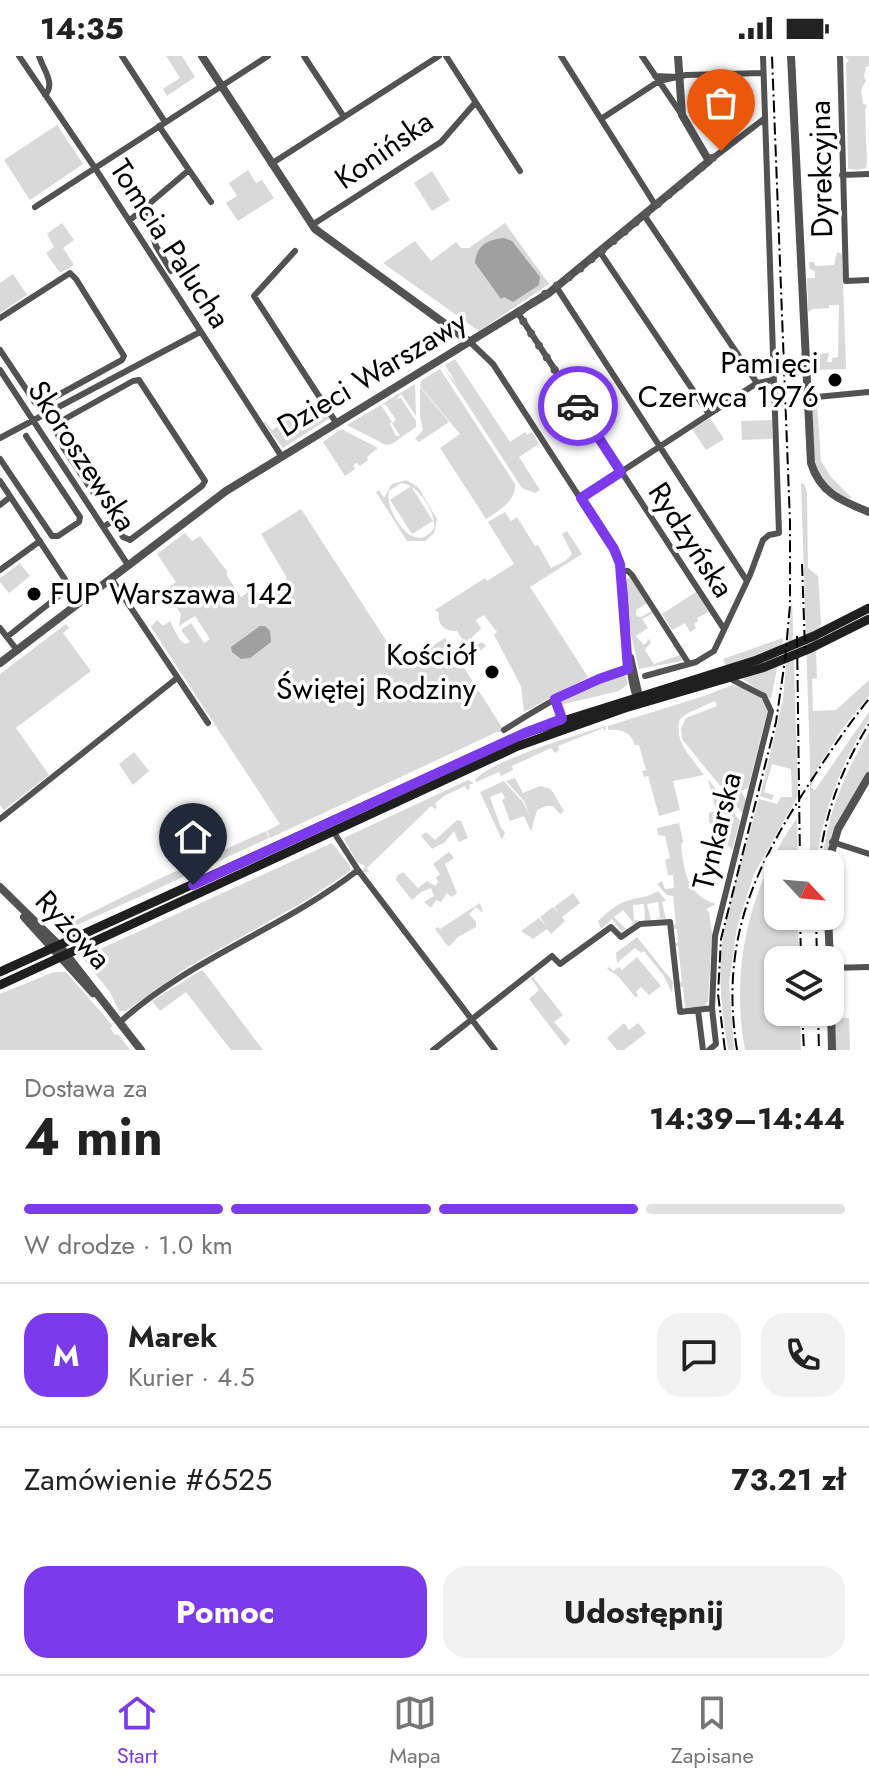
<!DOCTYPE html>
<html lang="pl">
<meta charset="utf-8">
<style>
body{margin:0;font-family:Jost,sans-serif;background:#f2f2f2;color:#222;height:100vh;display:flex;flex-direction:column;font-size:30px;white-space:nowrap}
*{box-sizing:border-box;margin:0}
p{font-size:26px;color:#767676}
.icon{flex:none;width:44px;height:44px;fill:none;stroke:currentColor;stroke-width:2;stroke-linecap:round;stroke-linejoin:round}
.map{position:relative;height:994px;overflow:hidden}
.panel{display:flex;flex-direction:column;background:#fff;flex:1}
.panel>*{flex:none}
.needle{width:52px;rotate:116deg}
.buttons{position:absolute;left:764px;top:794px;display:grid;gap:16px}
.buttons a{display:grid;place-items:center;width:80px;height:80px;border-radius:16px;background:#fff;box-shadow:0 2px 6px #0004;font-size:40px}
.pin{position:absolute;display:grid;place-items:center;width:68px;height:68px;color:#fff;margin:-82px -34px;border-radius:50% 50% 50% 0;rotate:-45deg;box-shadow:0 0 8px #0007}
.pin .icon{rotate:45deg}
.courier{position:absolute;display:grid;place-items:center;width:80px;height:80px;margin:-40px;border:6px solid #7c3aed;border-radius:50%;background:#fff;color:#222;box-shadow:0 2px 10px #0007}
.summary em{font-style:normal;font-weight:700}
.summary div{display:flex;flex-direction:column-reverse}
.summary{display:flex;align-items:center;justify-content:space-between;height:136px;padding:0 24px}
h1{font-size:52px;font-weight:700;line-height:60px}
.bar{display:grid;grid-template-columns:repeat(4,1fr);gap:12px 8px;align-content:center;height:96px;padding:0 24px}
.bar i{height:10px;border-radius:6px;background:#e0e0e0}
.bar .selected{background:#7c3aed}
.bar p{grid-column:span 4}
.line{display:flex;align-items:center;gap:20px;padding:0 24px;border-top:2px solid #e0e0e0}
.line div{flex:1}
.round{display:grid;place-items:center;flex:none;width:84px;height:84px;border-radius:24px;background:#f2f2f2}
.action{display:flex;gap:16px;margin-top:auto;padding:16px 24px}
.action a{flex:1;height:92px;border-radius:24px;background:#7c3aed;color:#fff;font-size:32px;font-weight:700;line-height:92px;text-align:center}
.action a+a{background:#f2f2f2;color:#222}
.status{display:flex;justify-content:space-between;align-items:center;height:56px;padding:0 40px;background:#fff;direction:ltr}
.status svg{height:22px;fill:currentColor}
.dock{display:flex;justify-content:space-around;align-items:center;height:112px;border-top:2px solid #e0e0e0;background:#fff;font-size:22px;color:#767676}
.dock a{display:grid;justify-items:center;gap:4px}
.dock .selected{color:#7c3aed}
.map>svg:first-child{display:block}
.green{fill:#d9d9d9;fill-rule:evenodd}
.water{fill:#a0a0a0}
.lines{fill:none;stroke-linecap:round;stroke-linejoin:round}
.minor{stroke:#525252;stroke-width:6}
.tertiary{stroke:#525252;stroke-width:8}
.secondary{stroke:#1f1f1f;stroke-width:9}
.rail{stroke:#000;stroke-width:2;stroke-dasharray:12 4 2 4;stroke-linecap:butt}
.done{stroke:#595959;stroke-width:8;stroke-dasharray:0 14.4}
.route{stroke:#7c3aed;stroke-width:10}
.poi-dot{fill:#000;stroke:#fff;stroke-width:3}
.labels{text-anchor:middle;stroke-width:7;stroke-linejoin:round;paint-order:stroke}
.street-label{font-size:30px;fill:#000;stroke:#fff}
.poi-label{font-size:30px;fill:#000;stroke:#fff;text-anchor:end}
</style>
<div class="status"><b>14:35</b><svg viewBox="0 0 49 12"><path d="M0 12V9h3v3zM5 12V6h3v6zM10 12V3h3v9zM15 12V0h3v12zM26 1h20v11H26zM47 4h2v5h-2z"/></svg></div>
<div class="map">
<svg width="869" height="994" viewBox="0 0 869 994">
<rect width="100%" height="100%" fill="#fff"/>
<path class="green" d="M166 0H182L195 21 167 40 163 33 180 22Z
M845 0H869V10L866 11 864 20 866 25 861 34 863 47 867 50 865 54 867 105 866 112 857 114 848 113 846 7 849 5Z
M57 69 83 108 30 144 4 104Z
M248 114 256 127 262 124 274 142 238 165 226 147 237 140 229 127Z
M432 115 450 144 432 155 414 127Z
M62 167 74 184 63 192 74 209 60 217 46 197 54 191 47 178Z
M505 167 549 228 479 275 383 207 415 185 431 205 456 186 461 192H469Z
M837 196 842 198 846 313 814 314 813 309 819 298 829 297 827 306H832V302L838 301 839 249H829V252L813 253 808 256 807 222H815V216L809 212V206H814L815 210 834 209Z
M13 218 27 239 0 257V227Z
M455 303 510 386 525 376 527 379 532 376 539 388 519 401 540 434 535 437 522 432 443 311 458 330 445 309Z
M440 313 515 428C515 447 500 453 486 463L440 392 460 378 420 330 422 324Z
M415 328 416 360 401 338 396 343 401 342 416 365V371L392 388 386 389 347 369 381 349 392 366 384 372 390 368 396 380H400L392 367 396 364 386 349 382 348Z
M420 331 449 366 419 386 415 383 423 374 420 361Z
M817 346 821 405 831 421 853 443C808 433 813 388 812 352Z
M314 347 322 358 326 356 330 362 283 392 264 367 265 365 272 374Z
M710 362 724 383 706 394 692 373Z
M772 364V383L742 384 741 365Z
M341 373 378 392 367 401 368 404 360 410 357 407 353 409 355 413 345 420 323 386Z
M406 424 418 431 437 463 434 477 425 485H407L376 436 379 434 384 442 392 428ZM401 427C418 428 436 456 434 472 415 502 384 455 389 435Z
M801 427 805 429 807 438 808 512 818 520 821 567 816 598 817 622 812 623 813 655 836 654 869 624V640L842 673 812 721 815 723 811 731 815 734 869 656V664C840 709 823 755 816 808H810V706Z
M411 430 433 465 412 478 390 444Z
M301 453 402 609 445 582 505 676H497L270 782 267 775 280 768 151 571 157 564 163 570 170 565 179 583 185 588 190 586 181 574 191 567 204 587 210 583 195 560 179 570 181 558 165 534 176 526 157 498 185 477 192 485 200 480 227 515V520L241 541 251 534 257 543 287 522 261 478Z
M505 456 511 465 517 461 535 490 538 489 551 512 565 505 572 498 562 478 567 475 582 498 530 531 588 621 524 656 521 630 494 579 497 576 484 559 476 564 481 573 472 581 477 589 482 586 486 590 473 600 457 575C445 576 437 569 439 557L435 554 485 522 487 525 514 508 488 466Z
M17 504 30 520 9 537 0 526V522L19 508Z
M630 521 647 547 636 554V560L641 561 652 555 653 557 642 563 648 572 636 580 644 589 649 583 651 586 645 594 654 608 680 599 682 605 639 613 629 570 626 523Z
M696 536 709 556 697 562 698 565 694 568 696 572 690 576 685 567 672 574 662 558Z
M792 541 798 740 754 818 737 871 729 927 734 994H728C722 959 718 924 722 888 729 839 746 791 759 743L777 748 781 741H792L791 713 772 708 764 736 774 739 772 744 760 740 783 644Z
M66 568 69 572 63 577 91 615 16 672 49 719 4 754 0 749V618Z
M783 582 771 643 726 611 723 603Z
M619 618 626 620 628 628 619 635 560 649 564 642Z
M732 629C747 632 763 638 768 653L748 732 741 735 746 745 743 758 682 683 681 673 686 662 717 650 715 645 688 657 680 663C673 687 692 701 704 719L673 725 680 754 659 760 648 720 644 721 642 715 646 714 639 689H635C631 676 621 673 608 674V670L707 639Z
M606 670 605 676 603 672 558 690 559 694 555 697 551 692 512 710 513 714 501 720 499 716 476 726 475 724C490 705 576 679 606 670Z
M869 676V714L834 773 825 808H822C826 760 845 717 869 676Z
M134 696 149 715 133 729 119 708Z
M515 722 523 737 540 730 551 733 564 755 560 758 553 750H546L537 754 531 775 524 760 510 765 502 744 505 742 502 736 490 741 501 772 505 776 502 784 480 736 504 725 523 746 530 761 524 745 506 725Z
M708 723 740 765 732 794 709 766V757L716 755Z
M468 724 474 727 469 729 470 733 467 734 465 730 446 739 435 747 437 751 435 753 431 750 367 812 369 816H362L365 810 357 806 344 783 346 781Z
M797 762 798 808H778V860H798L799 904H778V956H800L801 994H745C730 912 749 830 797 762Z
M457 764 461 765 468 782 459 786 454 775 445 786 432 793 421 780 426 776 435 784Z
M679 767 683 786 681 788C684 816 687 839 716 848L706 853 709 856 712 877 708 945 704 950 685 952 683 931H679V927L682 926 678 890H675V887L678 886 677 873H673V869L676 868 673 840 667 839 657 828 662 825 665 833 674 832 673 819H668L665 804 670 802 665 780 658 779 657 772Z
M266 775 269 782 66 874 60 872 161 822Z
M332 787 350 810V815L305 845 186 912 126 955H119L110 936 85 905 87 899Z
M449 796 454 802 445 808 457 837 452 841 447 837 441 846 436 844 431 852 424 846 434 840 431 832 421 836 412 844 396 824 397 820 403 816 418 832 427 825 436 830 438 825 436 822 440 818 433 808Z
M658 835 666 845 662 846 666 863 656 862 660 861 658 846 647 848 651 865H642L645 863 644 848 633 849 634 864H638L637 867 630 869 633 866 623 854 614 861 626 873 619 877 621 875 612 863 601 873 598 865C607 857 615 849 626 845 637 841 648 842 658 835Z
M573 837 580 847 562 861 565 865 551 878 547 873 533 883 521 875 539 862 546 870 540 861 553 851 560 859 554 851Z
M480 847 483 857 476 851 469 858 476 866V871L458 881 450 890 447 889 435 873 438 871 440 873Z
M637 881 673 926 672 937 664 920 644 895 641 897 635 892 617 907 616 897Z
M637 901 661 930 649 939 641 931 636 936 638 940 636 942 618 920 607 913 609 911 613 915 619 911 622 914Z
M202 914 204 916 263 994H231L186 936 160 955 152 945Z
M54 916H66L113 970 110 972 115 979 118 978 130 994H0V938Z
M533 921 563 959 554 966 570 984 565 990 529 943 539 934 531 922Z
M840 962H849L850 994H835L834 964Z
M624 967 629 974 638 967 646 977 624 994H617L607 982Z"/>
<path class="water" d="M504 182 512 185 540 221 539 229 513 246 504 241 501 243 475 207C476 189 489 183 504 182Z
M260 570H265L270 575 271 586 250 602 241 603 232 596 231 591Z"/>
<g class="lines">
<path class="minor" d="M19 0 95 112 282 401
M39 0C43 13 56 28 45 39
M122 0 165 66
M304 0 344 61
M446 0 520 115
M561 0 656 150
M642 0 682 59
M840 0 846 225 869 224
M655 20 678 21
M601 63 659 25 686 19 763 17
M709 105 764 63
M271 108 439 0
M189 114 211 146
M842 119 869 118
M35 151 268 0
M145 154 156 190 171 215
M644 159 757 327
M130 164 189 114 159 70
M312 169 441 86 475 47
M295 195 254 240 337 368
M600 196 709 358
M557 232 747 525
M518 257 724 573
M0 262 70 217 76 223 124 300 122 304 42 348H36L0 294
M470 286 493 308 617 499C632 542 621 597 636 642
M0 314 128 509
M806 342 869 336
M0 382 200 276
M0 403 52 480H58L79 466 80 461 26 380
M0 425 70 531 7 581
M95 439 63 391 54 369 133 325 139 324 205 425 202 430 130 484 123 481 113 465 103 471
M581 442 757 327 773 324
M0 449 10 441
M0 514 40 485
M621 515H628L632 519 689 608
M111 522 208 667
M0 572 17 594
M631 601 640 641
M645 620 696 606 714 595 750 519 763 484 769 479 779 477 763 0
M555 643 562 663
M504 674C542 650 584 624 628 613
M0 763 177 622
M333 775 358 814 495 994
M832 786 869 798
M830 912 869 911
M698 954 703 994
M120 966C191 902 284 872 358 814
M433 994 552 900 560 908 611 871 621 881 640 868 670 866 680 956 712 952
M709 994 716 988 712 952 715 880 771 655 764 640 729 622"/>
<path class="tertiary" d="M202 0 315 173 470 286
M791 0 811 407C820 437 842 445 869 456
M0 607 226 435 549 237 709 105 682 59 678 0
M828 808 838 773 869 720
M0 831 59 889 141 994
M828 860 830 904
M24 861 93 937
M830 915 832 994"/>
<path class="secondary" d="M0 916 525 677 757 604 814 580 869 552
M0 929 518 690 625 652 762 612 811 592 869 563"/>
<path class="rail" d="M802 508 805 592
M797 580 800 808
M819 808C825 757 842 711 869 668
M800 860 801 904
M816 860 817 904
M802 956 804 994
M818 956 819 994
M725 994 718 938 721 883 776 666 785 604 790 549V466L772 0
M737 994C720 887 752 816 809 728 828 699 847 670 869 643"/>
</g>
<g class="lines">
<path class="done" d="M578 350 518 257 575 217 721 95"/>
<path class="route" d="M193 829 525 677 562 663 555 643 599 623 628 613 620 508 614 493 581 442 621 416 578 350"/>
</g>
<g class="poi-dot">
<circle cx="835" cy="324" r="8"/>
<circle cx="34" cy="538" r="8"/>
<circle cx="492" cy="616" r="8"/>
</g>
<g class="labels">
<g class="street-label">
<text transform="translate(384 94) rotate(-35)" y="10">Konińska</text>
<text transform="translate(821 113) rotate(-91)" y="10">Dyrekcyjna</text>
<text transform="translate(170 188) rotate(57)" y="10">Tomcia Palucha</text>
<text transform="translate(372 318) rotate(-31)" y="10">Dzieci Warszawy</text>
<text transform="translate(82 400) rotate(57)" y="10">Skoroszewska</text>
<text transform="translate(691 484) rotate(57)" y="10">Rydzyńska</text>
<text transform="translate(717 775) rotate(-76)" y="10">Tynkarska</text>
<text transform="translate(73 874) rotate(47)" y="10">Ryżowa</text>
</g>
<g class="poi-label">
<text x="819" y="317">Pamięci<tspan x="819" dy="34">Czerwca 1976</tspan></text>
<text x="50" y="548" text-anchor="start">FUP Warszawa 142</text>
<text x="476" y="609">Kościół<tspan x="476" dy="34">Świętej Rodziny</tspan></text>
</g>
</g>
</svg>
<div class="buttons">
<a><svg class="needle" viewBox="-14 -14 28 28"><path d="M0-13l5 13h-10z" fill="#e53935"/><path d="M0 13l5-13h-10z" fill="#767676"/></svg></a>
<a><svg class="icon" aria-label="layers" viewBox="0 0 24 24"><path d="M12 4l9 5-9 5-9-5zM3 14l9 5 9-5"/></svg></a>
</div>
<div class="pin" style="left:721px;top:95px;background:#ea580c"><svg class="icon" aria-label="bag" viewBox="0 0 24 24"><path d="M5 8h14l-1 12H6zM9 8a3 3 0 0 1 6 0"/></svg></div>
<div class="pin" style="left:193px;top:829px;background:#1f2937"><svg class="icon" aria-label="home" viewBox="0 0 24 24"><path d="M3 11l9-7 9 7M6 9v11h12V9"/></svg></div>
<div class="courier" style="left:578px;top:350px"><svg class="icon" aria-label="car" viewBox="0 0 24 24"><path d="M5 17H2v-5l4-1 3-4h7l3 4 3 1v5h-3M9 17h6M6 11h13"/><circle cx="7" cy="17" r="2"/><circle cx="17" cy="17" r="2"/></svg></div>
</div>
<section class="panel">
<div class="summary"><div><h1>4 min</h1><p>Dostawa za</p></div><em>14:39–14:44</em></div>
<div class="bar"><i class="selected"></i><i class="selected"></i><i class="selected"></i><i></i><p>W drodze · 1.0 km</p></div>
<div class="line" style="height:144px"><b class="round" style="background:#7c3aed;color:#fff">M</b><div><b>Marek</b><p>Kurier · 4.5</p></div><a class="round"><svg class="icon" aria-label="chat" viewBox="0 0 24 24"><path d="M4 5h16v11H9l-5 4z"/></svg></a><a class="round"><svg class="icon" aria-label="phone" viewBox="0 0 24 24"><path d="M5 4h4l2 5-3 2q2 4 5 5l2-3 5 2v4C11 20 4 13 5 4z"/></svg></a></div>
<div class="line" style="height:104px"><div>Zamówienie #6525</div><b>73.21 zł</b></div>
<div class="action"><a>Pomoc</a><a>Udostępnij</a></div>
</section>
<nav class="dock">
<a class="selected"><svg class="icon" aria-label="home" viewBox="0 0 24 24"><path d="M3 11l9-7 9 7M6 9v11h12V9"/></svg>Start</a>
<a><svg class="icon" aria-label="map" viewBox="0 0 24 24"><path d="M3 6l6-2 6 2 6-2v14l-6 2-6-2-6 2zM9 4v14M15 6v14"/></svg>Mapa</a>
<a><svg class="icon" aria-label="saved" viewBox="0 0 24 24"><path d="M7 4h10v16l-5-4-5 4z"/></svg>Zapisane</a>
</nav>
